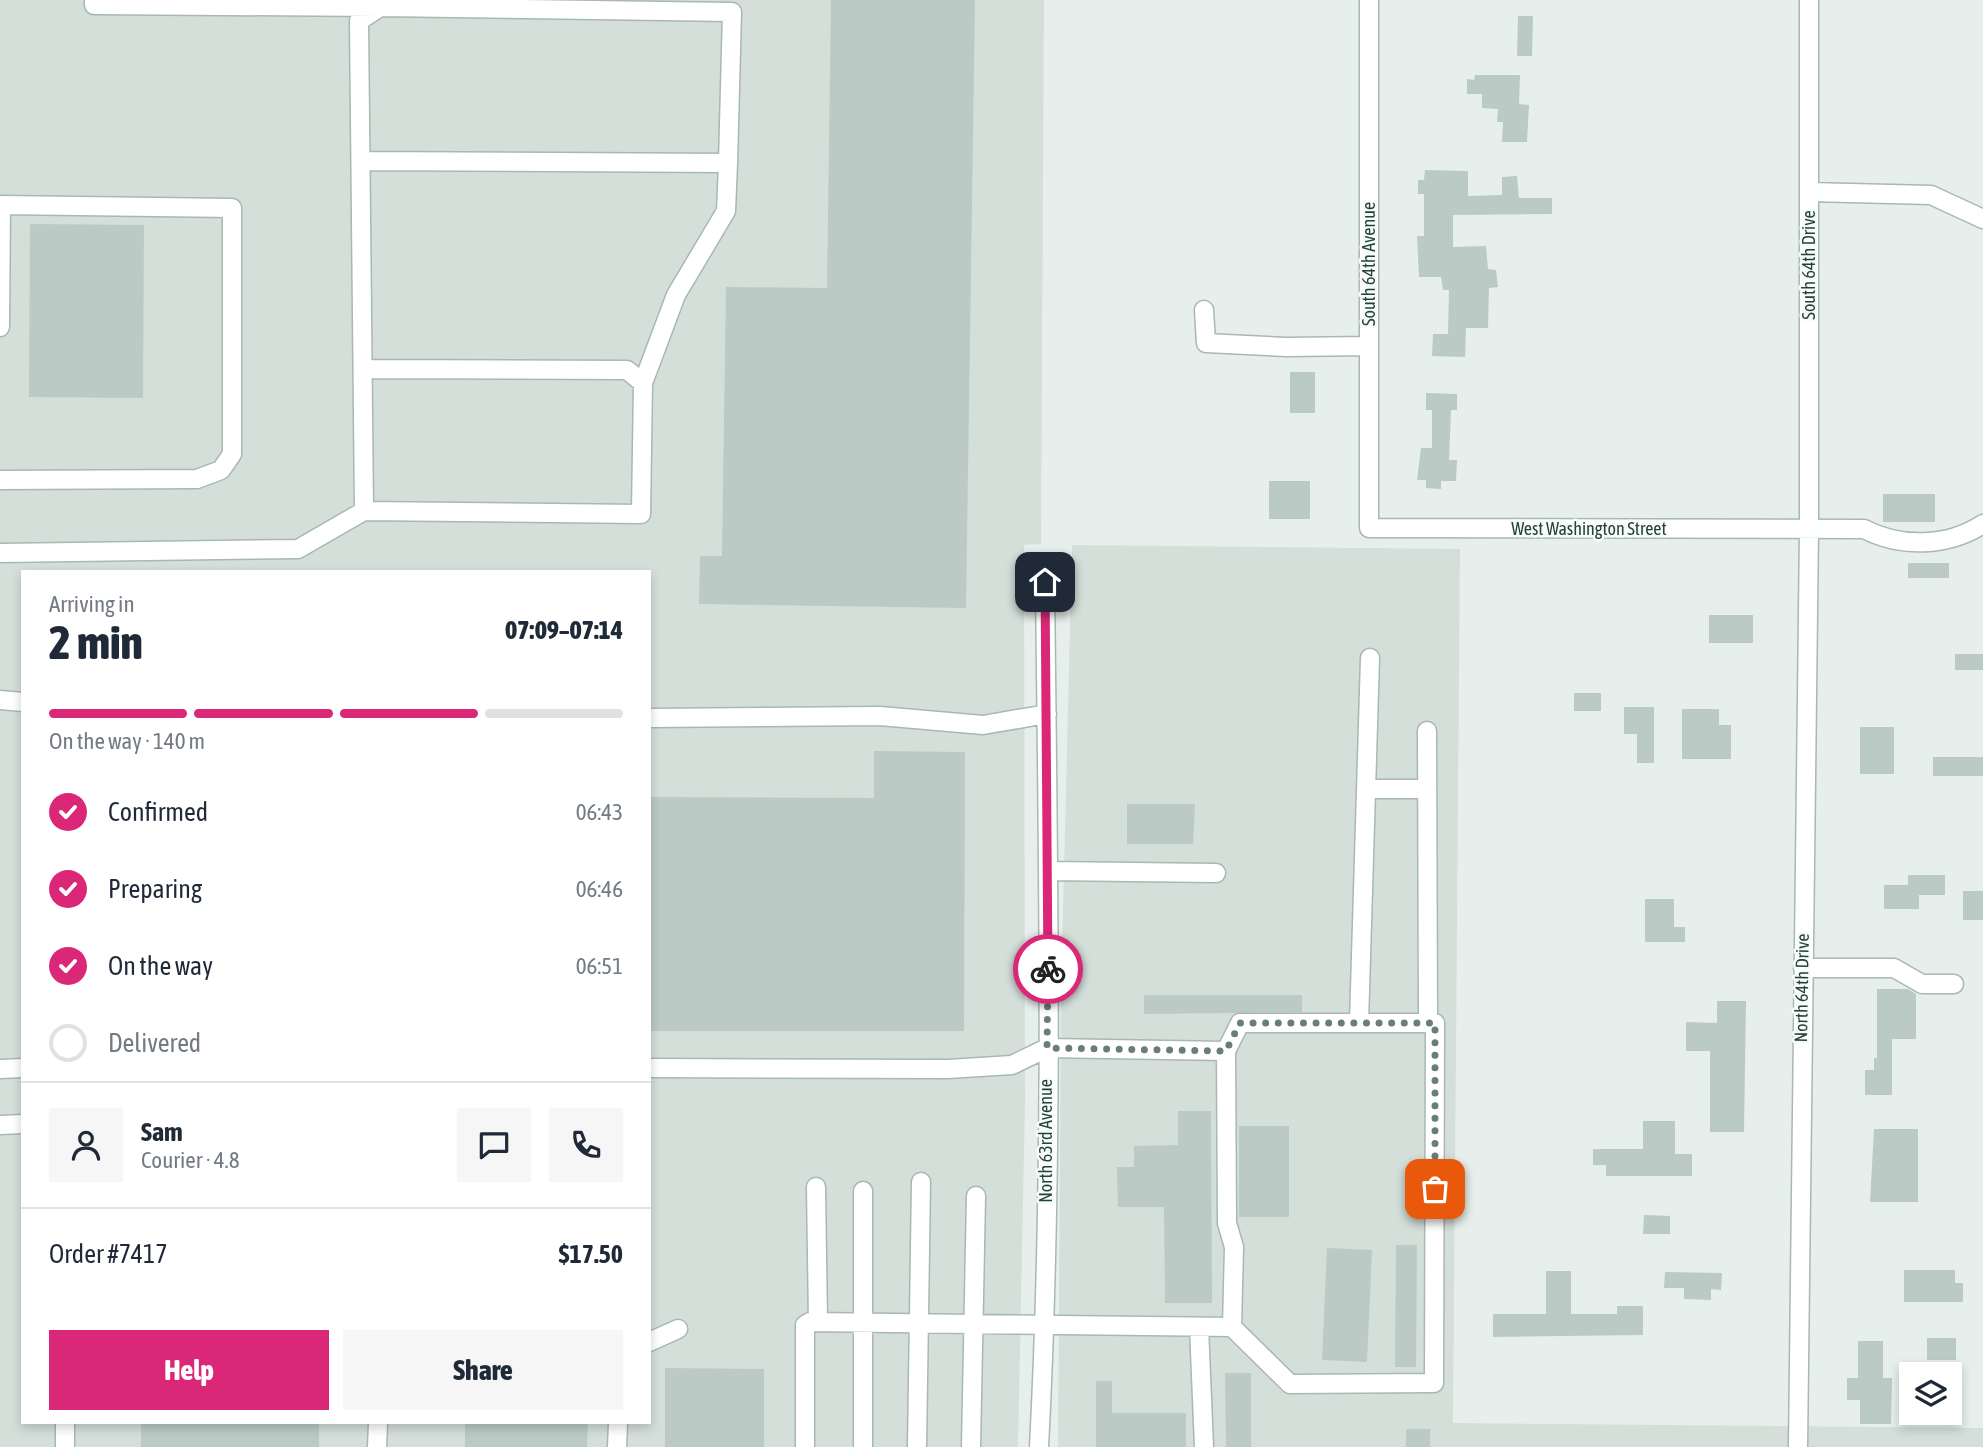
<!DOCTYPE html>
<meta charset="utf-8">
<style>
body{margin:0;font-family:"Asap Condensed",sans-serif;background:#f6f6f7;color:#1f2937;height:100vh;display:flex;flex-direction:column;font-size:26px;white-space:nowrap}
*{box-sizing:border-box;margin:0}
p{font-size:23px;color:#747a83}
.icon{flex:none;width:38px;height:38px;fill:none;stroke:currentColor;stroke-width:2;stroke-linecap:round;stroke-linejoin:round}
.map{position:relative;flex:1;overflow:hidden}
.sheet{position:absolute;left:21px;top:570px;width:630px;height:854px;display:flex;flex-direction:column;background:#fff;border-radius:0px;box-shadow:0 4px 10px #0003}
.sheet>*{flex:none}
.tools{position:absolute;left:1899px;top:1362px;display:grid;gap:14px}
.tools a{display:grid;place-items:center;width:63px;height:63px;border-radius:0px;background:#fff;box-shadow:0 4px 10px #0003;font-size:35px}
.pin{position:absolute;display:grid;place-items:center;width:60px;height:60px;color:#fff;margin:-30px;border-radius:14px;box-shadow:0 4px 10px #0006}
.courier{position:absolute;display:grid;place-items:center;width:70px;height:70px;margin:-35px;border:5px solid #db2777;border-radius:50%;background:#fff;color:#222;box-shadow:0 2px 9px #0007}
.summary em{font-style:normal;font-weight:800}
.summary div{display:flex;flex-direction:column-reverse}
.summary{display:flex;align-items:center;justify-content:space-between;height:119px;padding:0 28px}
h1{font-size:46px;font-weight:800;line-height:52px}
.bar{display:grid;grid-template-columns:repeat(4,1fr);gap:10px 7px;align-content:center;height:84px;padding:0 28px}
.bar i{height:9px;border-radius:5px;background:#e0e1e3}
.bar .current{background:#db2777}
.bar p{grid-column:span 4}
.line{display:flex;align-items:center;gap:18px;padding:0 28px;border-top:2px solid #e0e1e3}
.line div{flex:1}
.round{display:grid;place-items:center;flex:none;width:74px;height:74px;border-radius:0px;background:#f6f6f7}
ol{padding:0 28px;list-style:none}
li{display:flex;align-items:center;gap:21px;height:77px}
li p{margin-inline-start:auto}
li .icon{padding:7px;border-radius:50%;background:#db2777;color:#fff;stroke-width:4}
li:last-child{color:#747a83}
li i{width:38px;height:38px;border:4px solid #e0e1e3;border-radius:50%}
.action{display:flex;gap:14px;margin-top:auto;padding:14px 28px}
.action a{flex:1;height:80px;border-radius:0px;background:#db2777;color:#fff;font-size:28px;font-weight:800;line-height:80px;text-align:center}
.action a+a{background:#f6f6f7;color:#1f2937}
.map>svg:first-child{display:block}
.built{fill:#d4dfda;fill-rule:evenodd}
.building{fill:#bbcac4}
.lines{fill:none;stroke-linecap:round;stroke-linejoin:round}
.minor-casing{stroke:#a8b8b2;stroke-width:21}
.minor{stroke:#fff;stroke-width:18}
.done{stroke:#687f78;stroke-width:7;stroke-dasharray:0 12.6}
.route{stroke:#db2777;stroke-width:9}
.labels{text-anchor:middle;stroke-width:5;stroke-linejoin:round;paint-order:stroke}
.street-label{font-size:18px;fill:#24423a;stroke:#f7fbf9}
</style>
<div class="map">
<svg width="1983" height="1447" viewBox="0 0 1983 1447">
<rect width="100%" height="100%" fill="#e6efeb"/>
<path class="built" d="M0 0H1044L1041 544 1024 545 1025 1103 1018 1447H0ZM23 572H649V1423H23Z
M1072 545 1460 549 1453 1423 1983 1428V1447H1058L1061 995Z"/>
<path class="building" d="M831 0H975L966 608 699 604 700 556H722L726 287 827 288Z
M1518 16H1533L1532 56H1517Z
M1475 75H1520L1519 104 1529 105 1527 142H1502L1503 122H1497L1498 109 1482 108V94H1467V79L1474 80Z
M1425 170 1468 171V196L1502 195V177L1517 176 1519 198H1552V214L1453 215V247L1486 246 1488 269 1496 270 1498 287 1489 288 1488 328H1466L1465 357 1432 356 1433 334H1448L1449 290H1443L1441 277H1419L1417 236H1424V194H1418V180H1424Z
M30 224 144 225 143 398 29 397Z
M1290 372H1315V413H1290Z
M1426 393 1457 394V410H1451L1449 460H1457L1456 481H1441V489L1426 488V480H1417L1421 448H1432V410H1426Z
M1269 481H1310V519H1269Z
M1883 494H1935V522H1883Z
M1908 563H1949V578H1908Z
M1709 615H1753V643H1709Z
M1955 654H1983V670H1955Z
M1574 693H1601V711H1574Z
M1624 707H1654V763H1637V734H1624Z
M1682 709H1719V725H1731V759H1682Z
M1860 727H1894V774H1860Z
M874 751 965 752 964 1031H649V797L874 798Z
M1933 757H1983V776H1933Z
M1127 804H1195L1193 844H1127Z
M1908 875H1945V895H1919V909H1884V885H1908Z
M1963 891H1983V920H1963Z
M1645 899H1674V927H1685V942H1645Z
M1877 989H1908L1916 994V1039H1892V1095H1865V1070H1874V1058H1877Z
M1144 995H1302V1012L1144 1014Z
M1717 1001H1746L1744 1132H1710V1051H1686V1022L1717 1023Z
M1178 1111H1211L1212 1303H1165L1164 1207H1118L1117 1167H1134V1146L1178 1145Z
M1643 1121H1675V1154H1692V1176H1606V1165H1593V1149H1643Z
M1239 1126H1289V1217H1239Z
M1874 1129H1918V1202H1870Z
M1644 1215 1670 1216V1234H1643Z
M1396 1245H1417L1416 1367H1395Z
M1327 1248 1372 1250 1367 1362 1322 1360Z
M1904 1270H1955V1283H1963V1302H1904Z
M1546 1271H1571V1314H1617V1306H1643V1335L1493 1337V1314H1546Z
M1665 1272 1722 1273 1721 1290 1711 1289V1300L1684 1299V1288H1664Z
M1927 1338H1956V1360H1927Z
M1858 1341H1883V1378H1892L1891 1424H1860V1400H1847V1378H1858Z
M665 1368 764 1369V1447H665Z
M1225 1373H1251V1447H1226Z
M1096 1381H1112V1413H1186V1447H1096Z
M141 1423H319V1447H141Z
M465 1423H588L587 1447H465Z
M1406 1429H1430V1447H1406Z"/>
<g class="lines">
<g class="minor-casing">
<path id="minor" d="M94 0V5L380 7
M1369 0V528L1864 529C1901 548 1948 547 1983 524
M361 161 728 163 726 211 676 295 643 383
M1809 192 1931 195 1983 219
M1204 310 1206 343 1286 347 1369 346
M0 327 1 205 232 208V454L221 470 197 479 0 480
M363 369 627 370 643 383 641 514 364 511
M0 553 298 549 364 511 359 21 380 7 732 12 728 163
M0 700 23 702
M649 718 880 716 983 725 1047 714
M1427 731 1428 1023
M1366 789H1427
M1048 871 1216 873
M1803 968H1894L1922 984H1954
M1359 1023 1370 658
M1226 1051 1240 1023H1435L1434 1383 1290 1384 1232 1327
M649 1068 948 1069 1012 1065 1047 1048 1226 1051 1227 1223 1234 1247 1232 1327 810 1322 805 1325V1447
M0 1069 23 1068
M0 1125 23 1124
M816 1187 818 1322
M863 1191V1447
M1199 1327 1204 1447
M649 1342 678 1329
M65 1423V1447
M377 1447 378 1423
M617 1447 618 1423
M917 1447 921 1182
M971 1447 976 1196
M1039 1447C1054 1159 1048 870 1045 582
M1798 1447 1809 529V0"/>
</g>
<use href="#minor" class="minor"/>
</g>
<g class="lines">
<path class="done" d="M1048 969 1047 1048 1226 1051 1240 1023H1435V1189"/>
<path class="route" d="M1045 582 1048 969"/>
</g>
<g class="labels">
<g class="street-label">
<text transform="translate(1369 264) rotate(-90)" y="6">South 64th Avenue</text>
<text transform="translate(1809 265) rotate(-90)" y="6">South 64th Drive</text>
<text x="1589" y="535">West Washington Street</text>
<text transform="translate(1802 988) rotate(-89)" y="6">North 64th Drive</text>
<text transform="translate(1046 1141) rotate(-90)" y="6">North 63rd Avenue</text>
</g>
</g>
</svg>
<div class="tools">
<a><svg class="icon" aria-label="layers" viewBox="0 0 24 24"><path d="M12 4l9 5-9 5-9-5zM3 14l9 5 9-5"/></svg></a>
</div>
<div class="pin" style="left:1435px;top:1189px;background:#ea580c"><svg class="icon" aria-label="bag" viewBox="0 0 24 24"><path d="M5 8h14l-1 12H6zM9 8a3 3 0 0 1 6 0"/></svg></div>
<div class="pin" style="left:1045px;top:582px;background:#1f2937"><svg class="icon" aria-label="home" viewBox="0 0 24 24"><path d="M3 11l9-7 9 7M6 9v11h12V9"/></svg></div>
<div class="courier" style="left:1048px;top:969px"><svg class="icon" aria-label="bike" viewBox="0 0 24 24"><circle cx="6" cy="16" r="4"/><circle cx="18" cy="16" r="4"/><path d="M6 16l4-8h5l3 8M10 8l3 8H6M13 5h3"/></svg></div>
<section class="sheet">
<div class="summary"><div><h1>2 min</h1><p>Arriving in</p></div><em>07:09–07:14</em></div>
<div class="bar"><i class="current"></i><i class="current"></i><i class="current"></i><i></i><p>On the way · 140 m</p></div>
<ol>
<li><svg class="icon" aria-label="check" viewBox="0 0 24 24"><path d="M5 12l5 5 9-10"/></svg>Confirmed<p>06:43</p></li>
<li><svg class="icon" aria-label="check" viewBox="0 0 24 24"><path d="M5 12l5 5 9-10"/></svg>Preparing<p>06:46</p></li>
<li><svg class="icon" aria-label="check" viewBox="0 0 24 24"><path d="M5 12l5 5 9-10"/></svg>On the way<p>06:51</p></li>
<li><i></i>Delivered</li>
</ol>
<div class="line" style="height:126px"><a class="round"><svg class="icon" aria-label="person" viewBox="0 0 24 24"><circle cx="12" cy="8" r="4"/><path d="M4 21q1-7 8-7t8 7"/></svg></a><div><b>Sam</b><p>Courier · 4.8</p></div><a class="round"><svg class="icon" aria-label="chat" viewBox="0 0 24 24"><path d="M4 5h16v11H9l-5 4z"/></svg></a><a class="round"><svg class="icon" aria-label="phone" viewBox="0 0 24 24"><path d="M5 4h4l2 5-3 2q2 4 5 5l2-3 5 2v4C11 20 4 13 5 4z"/></svg></a></div>
<div class="line" style="height:91px"><div>Order #7417</div><b>$17.50</b></div>
<div class="action"><a>Help</a><a>Share</a></div>
</section>
</div>
